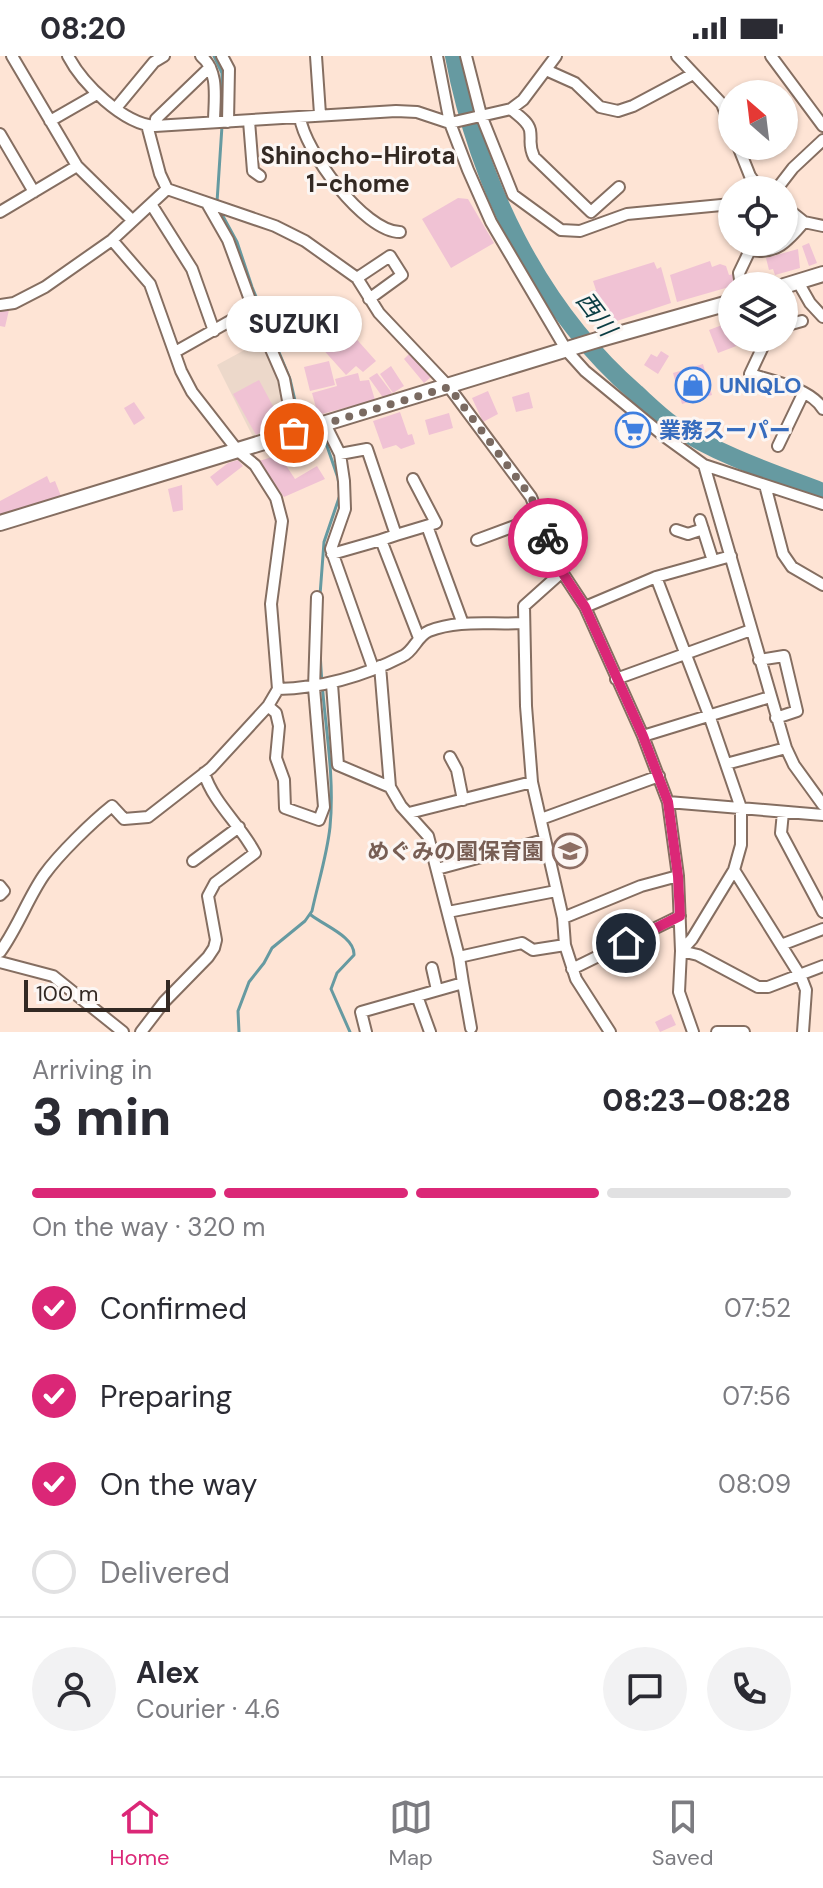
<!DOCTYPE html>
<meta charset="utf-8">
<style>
body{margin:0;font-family:"DM Sans","Noto Sans JP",sans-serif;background:#f2f2f3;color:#2b2b33;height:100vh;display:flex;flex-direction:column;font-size:30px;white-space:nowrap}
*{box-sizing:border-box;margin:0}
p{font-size:26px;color:#7c7c81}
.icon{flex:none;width:44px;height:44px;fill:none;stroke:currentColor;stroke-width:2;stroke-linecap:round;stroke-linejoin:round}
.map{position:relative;height:976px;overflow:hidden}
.panel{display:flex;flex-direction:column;background:#fff;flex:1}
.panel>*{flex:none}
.needle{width:52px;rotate:332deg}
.controls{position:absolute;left:718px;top:24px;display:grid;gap:16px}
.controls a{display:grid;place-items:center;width:80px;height:80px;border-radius:50%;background:#fff;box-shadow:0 2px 6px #0004;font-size:40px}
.scale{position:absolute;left:24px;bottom:20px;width:146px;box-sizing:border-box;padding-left:8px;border:4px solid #332923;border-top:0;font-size:22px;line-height:28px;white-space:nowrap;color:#332923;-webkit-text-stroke:6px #fcf6f3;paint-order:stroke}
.pin{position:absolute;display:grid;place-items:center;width:68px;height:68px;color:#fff;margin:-34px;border:4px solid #fff;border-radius:50%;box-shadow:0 2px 8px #0007}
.courier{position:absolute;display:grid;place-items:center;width:80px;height:80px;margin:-40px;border:6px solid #db2777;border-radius:50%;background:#fff;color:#222;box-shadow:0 2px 10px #0007}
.bubble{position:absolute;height:56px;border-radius:28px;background:#fff;box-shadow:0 2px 6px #0004;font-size:26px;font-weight:800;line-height:56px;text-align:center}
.headline em{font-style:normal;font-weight:800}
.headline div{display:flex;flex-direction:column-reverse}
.headline{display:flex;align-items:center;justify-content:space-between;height:136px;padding:0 32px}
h1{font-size:52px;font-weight:800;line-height:60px}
.bar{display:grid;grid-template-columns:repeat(4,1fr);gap:12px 8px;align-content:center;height:96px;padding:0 32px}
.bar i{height:10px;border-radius:6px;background:#e1e1e2}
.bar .active{background:#db2777}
.bar p{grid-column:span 4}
.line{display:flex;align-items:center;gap:20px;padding:0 32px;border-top:2px solid #e1e1e2}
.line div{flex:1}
.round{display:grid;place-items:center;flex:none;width:84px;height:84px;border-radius:42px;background:#f2f2f3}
ol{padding:0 32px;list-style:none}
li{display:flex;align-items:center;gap:24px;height:88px}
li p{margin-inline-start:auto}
li .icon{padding:8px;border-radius:50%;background:#db2777;color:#fff;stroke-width:4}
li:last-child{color:#7c7c81}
li i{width:44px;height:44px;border:4px solid #e1e1e2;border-radius:50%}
.status{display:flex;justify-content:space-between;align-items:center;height:56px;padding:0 40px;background:#fff;direction:ltr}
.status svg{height:22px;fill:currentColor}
.tab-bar{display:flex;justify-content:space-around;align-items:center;height:112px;border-top:2px solid #e1e1e2;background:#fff;font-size:22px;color:#7c7c81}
.tab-bar a{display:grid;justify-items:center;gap:4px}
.tab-bar .active{color:#db2777}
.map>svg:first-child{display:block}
.commercial{fill:#ecd8ca}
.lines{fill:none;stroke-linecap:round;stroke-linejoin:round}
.stream{stroke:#669aa1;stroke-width:3}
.river{stroke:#669aa1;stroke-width:18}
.building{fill:#f0c2d4}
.minor-casing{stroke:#856e61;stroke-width:14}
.highway-casing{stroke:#856e61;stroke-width:18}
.minor{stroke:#fff;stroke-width:10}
.highway{stroke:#fff;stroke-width:14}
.done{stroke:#7a6a61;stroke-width:8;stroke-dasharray:0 14.4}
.route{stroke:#db2777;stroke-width:10}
.labels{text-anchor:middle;stroke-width:6;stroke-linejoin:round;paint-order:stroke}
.shop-label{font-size:22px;font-weight:bold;fill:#366cbe;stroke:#fcf6f3;text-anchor:start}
.education-label{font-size:22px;font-weight:bold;fill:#785e54;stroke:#fcf6f3;text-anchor:end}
.neighbourhood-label{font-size:24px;font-weight:bold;fill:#332923;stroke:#fcf6f3}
.water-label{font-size:24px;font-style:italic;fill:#0a3d43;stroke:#fcf6f3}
</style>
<div class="status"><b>08:20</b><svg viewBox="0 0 49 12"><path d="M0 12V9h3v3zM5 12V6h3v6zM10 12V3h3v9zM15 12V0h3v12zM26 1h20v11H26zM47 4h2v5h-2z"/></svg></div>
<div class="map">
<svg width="823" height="976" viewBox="0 0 823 976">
<rect width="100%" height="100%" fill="#fee4d5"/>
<path class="commercial" d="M261 285 281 330 288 368 253 381 217 309Z"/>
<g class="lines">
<path class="stream" d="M214 0 222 17V63
M217 146 222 70
M219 153 237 186 252 231 290 323 299 362
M320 539 324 486 340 439 338 422 327 390 321 382
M311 859C325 870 355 881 354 899L337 917 331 933 350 976
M239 976 238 955 249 926 264 907 272 892 305 865 312 855C318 827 327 799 330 771 336 709 320 648 320 587"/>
<path class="river" d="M454 0C478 126 538 252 636 337 648 348 660 360 673 369 718 399 773 417 823 436"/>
</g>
<path class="building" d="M458 142 468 143 494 187 451 212 422 163Z
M787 165 794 172 784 182V167Z
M809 187 817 207 809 210 802 190Z
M798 193 800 212 775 219 773 213 769 214 766 202Z
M710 205 712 211 720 208 726 210 729 219 733 218 736 229 677 246 670 219Z
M654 206 657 213 661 211 671 247 608 268 602 254 597 256 590 235 596 234 593 225Z
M0 252 9 254 5 271 0 270Z
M730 266 732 282H736L739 289 718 297 709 274Z
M343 268 376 305 363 316 356 310 346 319 320 290Z
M661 295 669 300 658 318 644 309 651 298 657 301Z
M410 297 431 321 424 327 404 303Z
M329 305 335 329 310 335 304 311Z
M703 308 712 339 682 348 673 317Z
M391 310 404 330 393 337 380 318Z
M358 317 360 325 369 324 375 344 318 359 312 337 337 330 335 323Z
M377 317 392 337 384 343 369 322Z
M259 324 281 365 256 379 233 338Z
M488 335 498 358 483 366 472 342Z
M529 336 533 352 516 356 512 341Z
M134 346 145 362 134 369 124 352Z
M400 356 408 379 412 378 415 388 401 393 396 389 383 393 373 365Z
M449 357 453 372 429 379 425 364Z
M319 387 322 397 304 403 301 393Z
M279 399 295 423 317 410 325 423 284 441 259 405Z
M238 404 243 410 217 430 210 421 228 407Z
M47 420 50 427 55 425 63 445 0 464V445Z
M182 429 183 454 173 456 168 433Z
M671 958 676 969 660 976 655 966Z"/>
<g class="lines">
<g class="minor-casing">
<path id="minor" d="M12 0 77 110
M68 0C82 27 123 68 155 70L396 55 417 56 450 67 511 53 523 44 556 0
M201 0C220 15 214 45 214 66
M222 0 229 13 228 66
M316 0 320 58
M437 0 450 67 468 114 491 166 567 295 585 315 664 380 704 409 823 448
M466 0 481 59 513 139 561 174 580 175 627 158 732 148
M677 0 722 48 732 74
M771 0 823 70
M546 14 575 27 600 51 618 55 633 50 693 18
M116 52 154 6 164 0
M511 53C517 59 528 65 530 74 532 86 528 88 534 101L591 156 619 131
M300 61C304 94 364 176 400 176
M50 65 97 38
M249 65 253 115 260 120
M147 69 160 118 167 133 275 170 305 185 357 222 379 257 449 331 531 441 562 516 585 551 643 680 668 746 678 820 681 895 679 936 693 976
M155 70 156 63 210 11
M0 78 34 136
M738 90 750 120 760 134
M776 134 793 112 823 84
M151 148 192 213 214 275
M208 149 228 184 253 252 284 323 294 377
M784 150 804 166 823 170
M0 156 77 110 132 164
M357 222 390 200 402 219 369 243
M798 226 810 247 823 261
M741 230 739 217 750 194C776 199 788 185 804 166
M0 249 14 247 45 231 112 184 167 133
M784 270 802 265
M767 282 750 318C772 325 810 332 823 353
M175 296 253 252
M325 368 340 398 367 393 396 479 381 484 419 582
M778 390 803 338
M340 398 344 425 345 453 331 493 373 612
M704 409 786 692 794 709 823 749
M765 429 783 498 792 511 823 529
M700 464 713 505
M427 470 463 568
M676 474 688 478 703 473
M396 479 436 467 413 423
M477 484 539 461
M332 498 381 484
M562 516 524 550 526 650 532 726 563 862 565 889 576 923 610 976
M656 521 709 659 741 752V789L734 814 801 921 806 934 803 976
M585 551 656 521 731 500
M759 604 784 600 797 655 776 662
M616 623 751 574
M332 628 338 709 390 731
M278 633C323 632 362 621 403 600 414 595 417 580 429 575 459 563 492 569 522 567
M268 650 276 657 279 670 276 702 284 724 285 752 319 764 324 751 314 632 317 541
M643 680 770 641
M450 701 457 714 463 744
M726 708 786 692
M668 746 823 759
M783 756 781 777 823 856
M409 757 532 726
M541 763 659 720
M193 805 239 771
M437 813 544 784
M734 814 692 883 681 895 698 899 758 931H768L823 910
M0 830 4 835 0 839
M448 856 556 835
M563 862 641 830 678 820
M781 889 823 873
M0 896C18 871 28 842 44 819 59 798 92 766 112 750L124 763 148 761 211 712 268 650 278 633 271 548 282 465 276 442 255 409 238 395 192 336 181 315 150 228 112 184
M459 901 522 887 533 894 565 889
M0 906 53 920 123 976
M432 912 437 934
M572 913 680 860
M463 927 471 972
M417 940 430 976
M141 976 164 946 208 901 214 892 216 884 208 840 215 827 255 797C240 768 214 748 204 717
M366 976 361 956 463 927 459 901 428 780 401 750 390 731 380 610
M717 976H744"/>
</g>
<g class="highway-casing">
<path id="highway" d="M784 230 823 218
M0 467 597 284 732 246"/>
</g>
<use href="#minor" class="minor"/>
<use href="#highway" class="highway"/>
</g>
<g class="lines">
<path class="done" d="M294 377 449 331 531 441 548 482"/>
<path class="route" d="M548 482 562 516 585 551 643 680 668 746 678 820 680 860 626 887"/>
</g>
<defs>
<g id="shop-ring" transform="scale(1.8)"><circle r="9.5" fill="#fcf6f3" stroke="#3f7fe0" stroke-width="1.5"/><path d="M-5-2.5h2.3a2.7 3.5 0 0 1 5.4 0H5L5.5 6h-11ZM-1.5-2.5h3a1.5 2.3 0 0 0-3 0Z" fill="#3f7fe0"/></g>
<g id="supermarket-ring" transform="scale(1.8)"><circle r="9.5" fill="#fcf6f3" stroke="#3f7fe0" stroke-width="1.5"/><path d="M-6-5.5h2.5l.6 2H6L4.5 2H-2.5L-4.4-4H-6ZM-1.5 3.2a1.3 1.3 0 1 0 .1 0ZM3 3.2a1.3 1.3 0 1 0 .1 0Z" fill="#3f7fe0"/></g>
<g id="school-ring" transform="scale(1.8)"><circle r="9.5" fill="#fcf6f3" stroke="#8d6e63" stroke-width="1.5"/><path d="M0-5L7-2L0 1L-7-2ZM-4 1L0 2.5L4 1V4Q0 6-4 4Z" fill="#8d6e63"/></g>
</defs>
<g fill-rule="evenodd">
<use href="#shop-ring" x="693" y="329"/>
<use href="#supermarket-ring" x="633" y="374"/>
<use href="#school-ring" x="570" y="795"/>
</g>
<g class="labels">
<g class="shop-label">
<text x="719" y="337">UNIQLO</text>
<text x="659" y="382">業務スーパー</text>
</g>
<g class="education-label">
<text x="544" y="803">めぐみの園保育園</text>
</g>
<g class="neighbourhood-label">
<text x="358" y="108">Shinocho-Hirota<tspan x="358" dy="28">1-chome</tspan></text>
</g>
<g class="water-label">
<text transform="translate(596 258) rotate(53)" y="8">西川</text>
</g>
</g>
</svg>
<div class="controls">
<a><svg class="needle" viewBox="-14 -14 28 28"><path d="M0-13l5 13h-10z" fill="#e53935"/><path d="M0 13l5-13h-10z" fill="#7c7c81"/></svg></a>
<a><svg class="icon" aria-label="locate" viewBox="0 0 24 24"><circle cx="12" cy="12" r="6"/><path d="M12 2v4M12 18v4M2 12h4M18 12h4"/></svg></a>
<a><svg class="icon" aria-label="layers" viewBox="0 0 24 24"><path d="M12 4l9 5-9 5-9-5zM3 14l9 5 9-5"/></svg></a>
</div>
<div class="scale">100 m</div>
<div class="pin" style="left:294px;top:377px;background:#ea580c"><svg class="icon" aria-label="bag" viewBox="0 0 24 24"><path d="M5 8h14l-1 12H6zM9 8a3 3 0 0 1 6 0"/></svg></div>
<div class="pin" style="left:626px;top:887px;background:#1f2937"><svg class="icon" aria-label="home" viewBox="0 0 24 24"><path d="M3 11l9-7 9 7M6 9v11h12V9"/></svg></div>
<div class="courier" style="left:548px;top:482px"><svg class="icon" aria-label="bike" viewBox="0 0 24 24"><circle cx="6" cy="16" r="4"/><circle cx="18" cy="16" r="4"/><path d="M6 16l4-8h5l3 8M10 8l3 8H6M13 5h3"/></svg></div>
<div class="bubble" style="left:226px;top:240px;width:136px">SUZUKI</div>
</div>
<section class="panel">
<div class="headline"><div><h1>3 min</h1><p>Arriving in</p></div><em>08:23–08:28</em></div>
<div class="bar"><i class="active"></i><i class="active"></i><i class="active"></i><i></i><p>On the way · 320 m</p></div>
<ol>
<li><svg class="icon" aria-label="check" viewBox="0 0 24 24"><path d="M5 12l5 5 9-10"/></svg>Confirmed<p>07:52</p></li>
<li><svg class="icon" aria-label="check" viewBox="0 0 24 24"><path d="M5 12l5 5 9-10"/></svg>Preparing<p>07:56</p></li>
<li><svg class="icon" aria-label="check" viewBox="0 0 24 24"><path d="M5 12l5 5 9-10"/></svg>On the way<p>08:09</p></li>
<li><i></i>Delivered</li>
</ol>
<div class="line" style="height:144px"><a class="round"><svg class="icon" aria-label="person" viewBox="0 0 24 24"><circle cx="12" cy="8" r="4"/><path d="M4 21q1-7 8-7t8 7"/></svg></a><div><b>Alex</b><p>Courier · 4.6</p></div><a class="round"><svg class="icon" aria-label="chat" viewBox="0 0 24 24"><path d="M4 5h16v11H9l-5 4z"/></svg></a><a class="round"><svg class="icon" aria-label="phone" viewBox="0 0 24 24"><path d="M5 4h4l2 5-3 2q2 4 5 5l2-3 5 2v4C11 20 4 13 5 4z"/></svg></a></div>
</section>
<nav class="tab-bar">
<a class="active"><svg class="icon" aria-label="home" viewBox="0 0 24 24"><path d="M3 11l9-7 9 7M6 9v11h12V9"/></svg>Home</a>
<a><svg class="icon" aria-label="map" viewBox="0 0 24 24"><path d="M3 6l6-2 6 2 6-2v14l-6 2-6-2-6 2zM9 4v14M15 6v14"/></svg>Map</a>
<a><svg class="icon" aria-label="saved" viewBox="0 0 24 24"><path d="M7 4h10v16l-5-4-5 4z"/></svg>Saved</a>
</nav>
